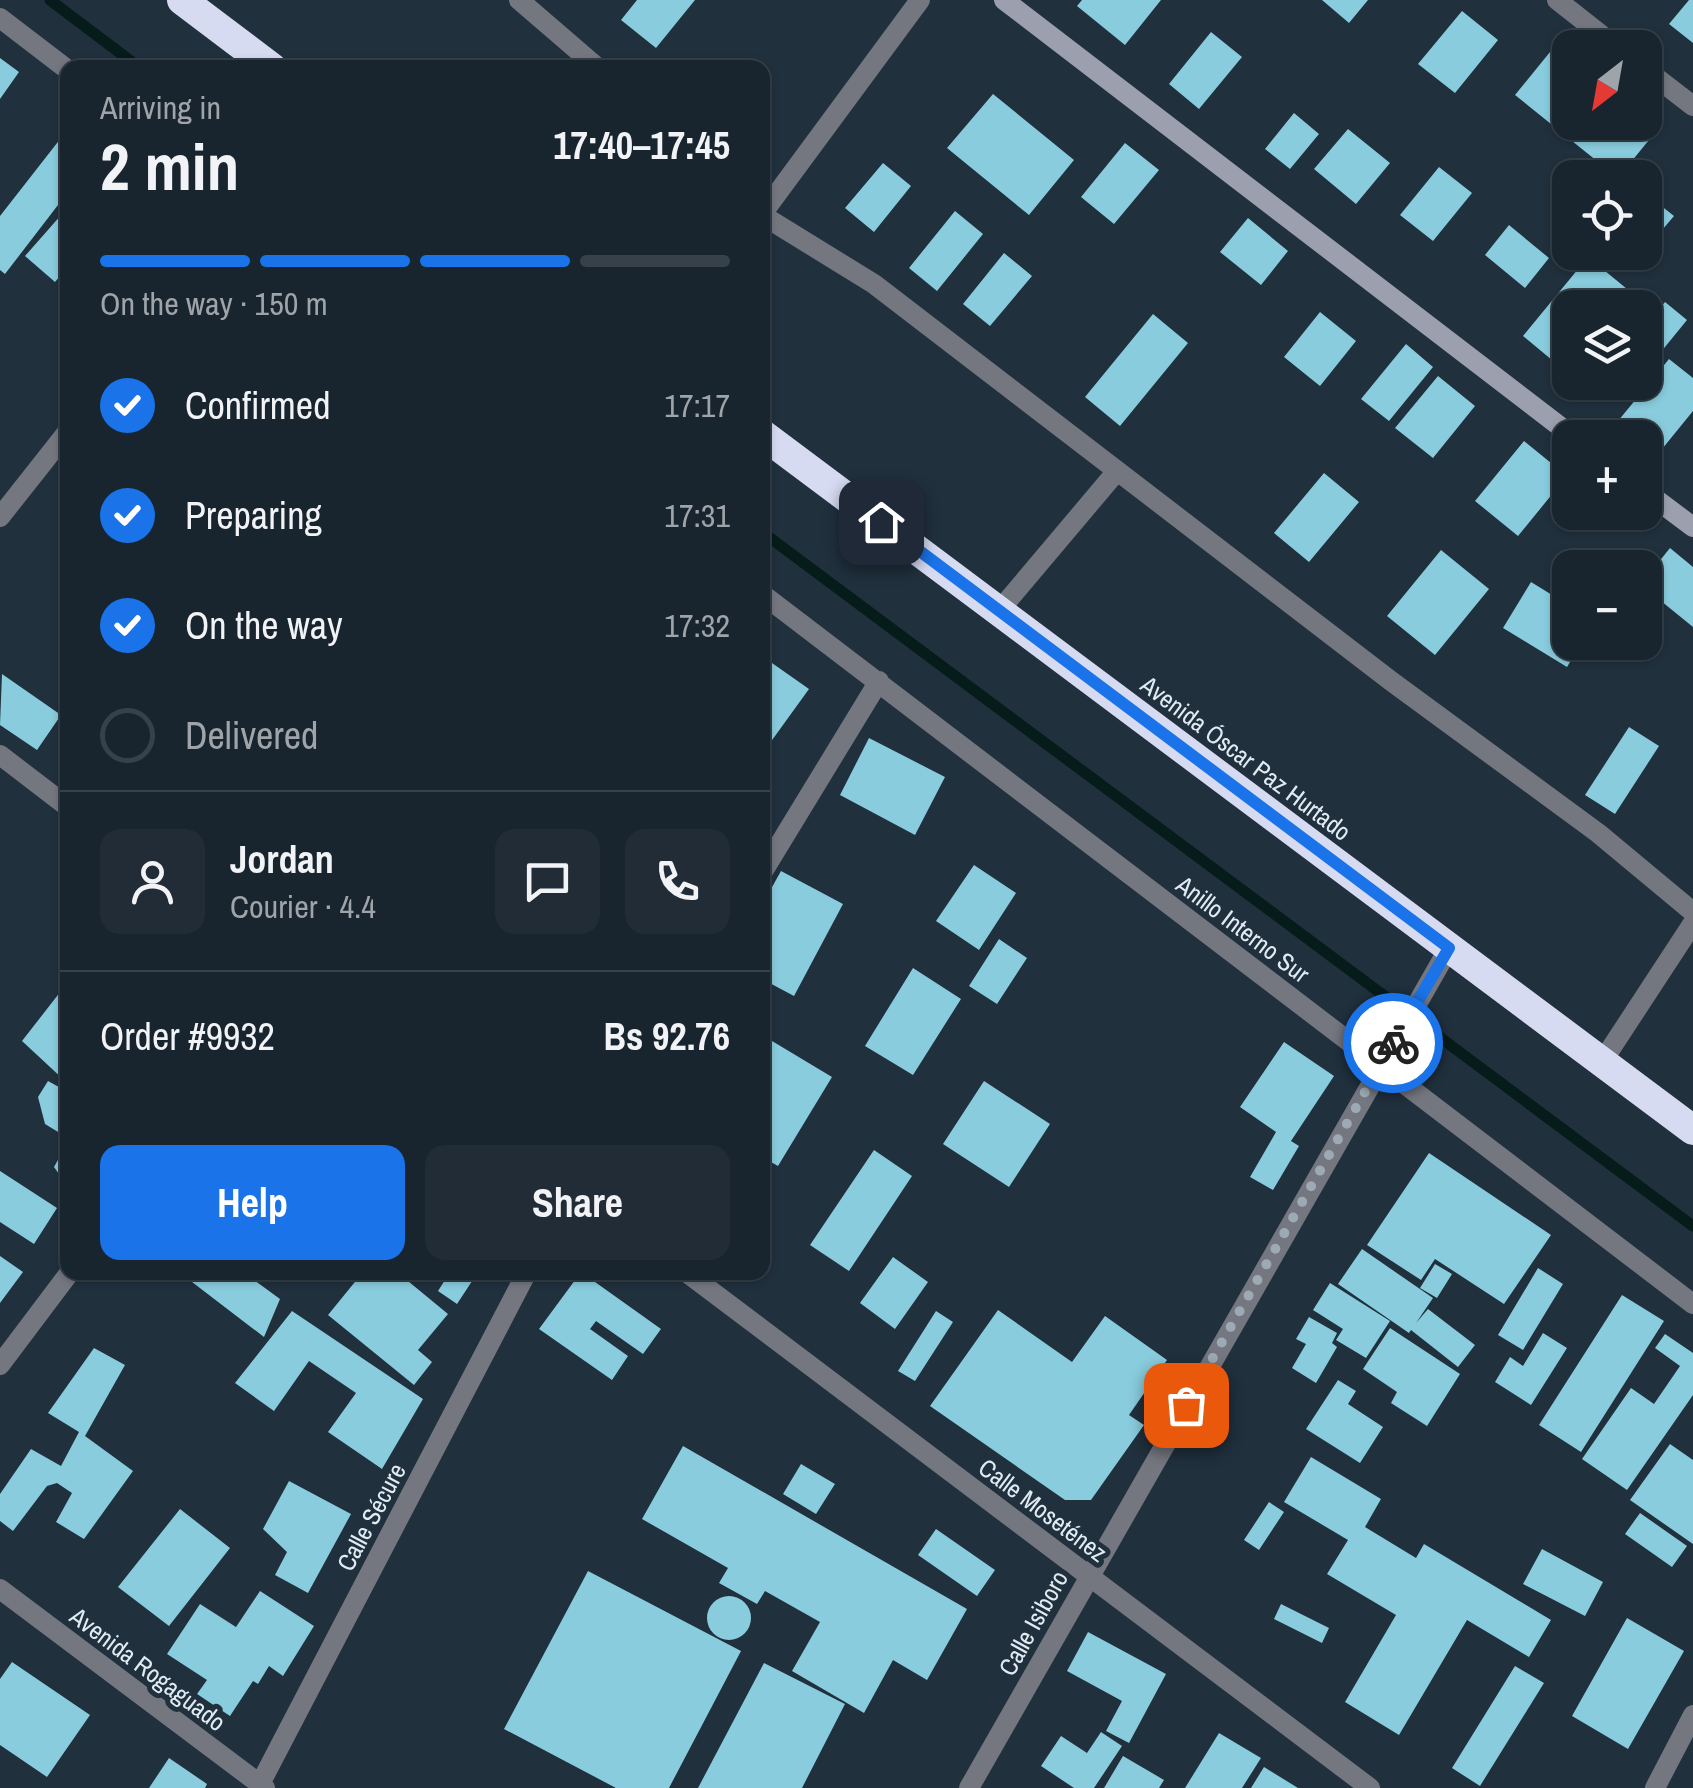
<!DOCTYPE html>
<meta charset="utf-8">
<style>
body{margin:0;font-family:"Archivo Narrow",sans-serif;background:#212c36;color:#f1f3f6;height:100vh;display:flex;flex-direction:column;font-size:38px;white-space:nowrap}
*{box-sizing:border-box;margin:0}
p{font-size:32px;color:#9fa4aa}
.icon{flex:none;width:55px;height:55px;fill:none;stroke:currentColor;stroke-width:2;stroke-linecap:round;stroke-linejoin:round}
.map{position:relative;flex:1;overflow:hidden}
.sheet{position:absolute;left:60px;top:60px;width:710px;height:1220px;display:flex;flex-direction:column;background:#18242e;border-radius:20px;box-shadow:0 2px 8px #0004,0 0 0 2px #36414a}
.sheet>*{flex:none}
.needle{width:65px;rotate:211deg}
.tools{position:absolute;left:1552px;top:30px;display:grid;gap:20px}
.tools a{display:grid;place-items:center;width:110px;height:110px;border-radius:20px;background:#18242e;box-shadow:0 2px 8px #0004,0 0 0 2px #36414a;font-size:50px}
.pin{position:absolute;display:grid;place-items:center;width:85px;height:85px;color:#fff;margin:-42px;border-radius:20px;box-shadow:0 5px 15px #0006}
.courier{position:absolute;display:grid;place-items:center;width:100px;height:100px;margin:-50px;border:8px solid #1a73e8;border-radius:50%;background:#fff;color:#222;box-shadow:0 2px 12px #0007}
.head em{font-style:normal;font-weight:800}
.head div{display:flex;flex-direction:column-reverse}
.head{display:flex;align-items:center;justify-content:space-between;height:170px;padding:0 40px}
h1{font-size:65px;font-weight:800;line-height:75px}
.bar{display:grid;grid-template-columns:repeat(4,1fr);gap:15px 10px;align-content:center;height:120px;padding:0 40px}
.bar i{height:12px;border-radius:8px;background:#36414a}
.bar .on{background:#1a73e8}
.bar p{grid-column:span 4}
.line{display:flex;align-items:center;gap:25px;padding:0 40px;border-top:2px solid #36414a}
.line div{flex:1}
.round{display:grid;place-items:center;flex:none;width:105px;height:105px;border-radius:20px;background:#212c36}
ol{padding:0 40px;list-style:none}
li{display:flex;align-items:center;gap:30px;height:110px}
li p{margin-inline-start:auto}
li .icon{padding:10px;border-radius:50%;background:#1a73e8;color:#fff;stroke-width:4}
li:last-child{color:#9fa4aa}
li i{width:55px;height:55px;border:5px solid #36414a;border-radius:50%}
.cta{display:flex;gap:20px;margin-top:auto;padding:20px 40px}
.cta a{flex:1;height:115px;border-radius:20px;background:#1a73e8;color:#fff;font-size:40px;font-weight:800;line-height:115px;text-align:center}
.cta a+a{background:#212c36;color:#f1f3f6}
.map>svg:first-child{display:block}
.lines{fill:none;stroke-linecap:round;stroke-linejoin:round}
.stream{stroke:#061c1a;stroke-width:11}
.building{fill:#89ccdd}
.street{stroke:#747680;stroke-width:20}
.secondary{stroke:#9c9fae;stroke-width:20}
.highway{stroke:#d6dbf2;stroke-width:30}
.done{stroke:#9daab4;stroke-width:10;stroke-dasharray:0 18}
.route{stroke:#1a73e8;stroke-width:12}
.labels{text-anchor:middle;stroke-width:10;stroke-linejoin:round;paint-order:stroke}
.street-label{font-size:25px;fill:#e1ebf4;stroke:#20303d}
</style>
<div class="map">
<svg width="1693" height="1788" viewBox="0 0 1693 1788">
<rect width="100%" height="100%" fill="#20303d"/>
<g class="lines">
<path class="stream" d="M50 0 140 68
M762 532 1693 1226"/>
</g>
<path class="building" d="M637 0H695L656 48 621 20Z
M1082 0H1161L1125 45 1077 6Z
M1322 0H1368L1349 23Z
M1689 0H1693V43L1669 24Z
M1462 11 1498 40 1455 93 1418 64Z
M1211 32 1242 57 1199 109 1169 84Z
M1550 52 1570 68V122H1637L1653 135 1618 178 1515 95Z
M0 58 19 72 0 99Z
M993 94 1074 160 1029 215 947 148Z
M1294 113 1319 134 1290 169 1265 149Z
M68 129V192L5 274 0 270V216Z
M1348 129 1390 163 1356 204 1314 169Z
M1125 143 1159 170 1114 224 1081 197Z
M883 163 911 186 874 232 845 208Z
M1439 167 1472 193 1433 241 1400 215Z
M1645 193 1674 216 1651 243 1645 238Z
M955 211 983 234 937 291 909 268Z
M62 214 68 219V267L55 282 25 256Z
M1248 218 1288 251 1261 285 1220 252Z
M1509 225 1549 258 1525 288 1485 255Z
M1004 253 1032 276 990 326 963 304Z
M1588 257 1638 298 1630 308H1570V375L1523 336Z
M1665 302 1687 320 1656 358 1645 349V327Z
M1320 312 1356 341 1320 386 1284 357Z
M1153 314 1188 343 1120 426 1085 397Z
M1406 344 1433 367 1389 421 1361 399Z
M1669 359 1693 378V411L1658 454 1645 443V438H1638L1618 421Z
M1438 376 1475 406 1433 458 1395 428Z
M1524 441 1567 476 1518 536 1475 501Z
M1324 473 1359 502 1309 562 1274 533Z
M1670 548 1693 567V627L1645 588V579Z
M1441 550 1489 589 1435 655 1387 616Z
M1531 582 1570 606V642H1582L1567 667 1503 628Z
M762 656 809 689 762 754Z
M2 674 61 715 37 750 0 725Z
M1629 727 1659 746 1615 814 1585 795Z
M869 738 945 777 915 835 840 795Z
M974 865 1016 893 979 950 936 921Z
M781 871 843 904 794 996 762 979V905Z
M999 939 1027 958 997 1004 969 986Z
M913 968 961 999 913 1075 865 1046Z
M68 982V1075L64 1080 22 1041Z
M762 1035 832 1077 778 1166 762 1157Z
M1284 1042 1334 1076 1291 1141 1299 1146 1273 1190 1250 1177 1276 1132 1240 1107Z
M48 1081 68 1092V1138L45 1124 38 1097Z
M984 1081 1050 1124 1009 1187 943 1144Z
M68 1142V1187L54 1167Z
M874 1150 912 1176 849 1271 810 1245Z
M1429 1153 1551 1235 1504 1304 1435 1259 1421 1280 1367 1245Z
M0 1171 57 1208 34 1244 0 1222Z
M1362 1249 1433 1298 1416 1323 1428 1309 1475 1345 1458 1367 1411 1330 1409 1333 1338 1284Z
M0 1256 23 1272 0 1303Z
M893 1257 928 1282 895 1329 860 1303Z
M1435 1264 1452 1274 1437 1298 1420 1288Z
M1538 1268 1563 1284 1523 1350 1498 1335Z
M179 1272H243L280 1299 264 1337Z
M363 1272H397L448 1314 418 1350 432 1362 414 1385 328 1315Z
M412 1272H432L426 1282Z
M450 1272H478L457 1304 438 1291Z
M581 1272 661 1329 643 1354 596 1321 590 1329 628 1356 612 1380 539 1329Z
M1330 1283 1390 1321 1366 1358 1336 1340 1343 1329 1313 1310Z
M1622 1295 1664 1321 1581 1452 1539 1425Z
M998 1310 1072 1362 1105 1316 1167 1360 1129 1415 1144 1425 1091 1500H1065L930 1406Z
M292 1311 423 1399 382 1469 328 1432 356 1393 309 1361 274 1411 235 1383Z
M936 1311 953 1322 915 1381 898 1371Z
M1309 1317 1337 1333 1332 1343 1337 1347 1316 1383 1292 1368 1306 1344 1296 1339Z
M1390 1328 1460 1374 1427 1426 1391 1403 1397 1392 1363 1369Z
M1543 1333 1567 1348 1531 1405 1495 1382 1510 1357 1523 1366Z
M1665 1334 1693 1353V1395L1627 1490 1582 1459 1631 1388 1654 1404 1680 1366 1655 1348Z
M94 1348 125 1365 85 1436 133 1471 84 1539 56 1522 72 1493 57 1483 47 1486 13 1531 0 1521V1494L31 1449 61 1466 79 1432 48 1413Z
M1338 1380 1356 1391 1348 1404 1383 1427 1360 1463 1306 1429Z
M1670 1444 1693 1460V1544L1630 1500Z
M683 1446 967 1609 927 1680 893 1660 864 1713 792 1671 820 1622 765 1591 757 1604 719 1583 728 1568 642 1519Z
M1311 1457 1381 1499 1365 1527 1416 1558 1424 1544 1551 1620 1529 1657 1467 1620 1399 1735 1345 1702 1396 1615 1327 1574 1348 1540 1284 1502Z
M801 1464 835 1484 816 1514 783 1494Z
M289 1481 351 1514 308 1593 275 1575 287 1552 263 1529Z
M1269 1502 1284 1512 1259 1550 1244 1540Z
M180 1509 230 1548 169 1626 118 1587Z
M1640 1513 1687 1546 1672 1567 1625 1534Z
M936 1529 995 1570 977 1596 918 1555Z
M1542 1549 1603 1582 1585 1616 1523 1584Z
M588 1571 741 1651 669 1788H616L504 1729Z
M260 1591 314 1626 283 1676 269 1666 258 1684 253 1681 230 1716 197 1694 207 1680 167 1654 200 1604 236 1627Z
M707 1618a22 22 0 1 1 44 0a22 22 0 1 1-44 0Z
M1281 1604 1329 1628 1322 1643 1274 1619Z
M1627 1618 1684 1651 1628 1749 1572 1716Z
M1088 1632 1166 1674 1129 1743 1106 1731 1122 1701 1067 1671Z
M12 1662 90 1715 47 1777 0 1745V1679Z
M764 1663 845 1704 802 1788H698Z
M1515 1666 1544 1683 1480 1786 1452 1768Z
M1101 1732 1122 1746 1094 1788H1074L1041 1766 1061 1736 1087 1753Z
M1219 1733 1261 1758 1242 1788H1185Z
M1123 1756 1164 1780 1159 1788H1104Z
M169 1758 207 1784 205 1788H149Z
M1264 1767 1298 1788H1251Z"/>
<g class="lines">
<path class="street" d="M519 0 598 68
M1557 0 1618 48
M0 18 68 70
M1645 69 1693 106
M762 214 920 0
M762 215 874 284 1391 681 1598 833 1693 912
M0 517 68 431
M762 594 1693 1304
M999 611 1117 471
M0 755 68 807
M762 873 879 681
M1602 1062 1693 923
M686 1272 1370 1788
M0 1365 70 1272
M0 1589 265 1788
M260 1784 527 1272
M969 1788 1449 948
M1655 1788 1693 1715"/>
<path class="secondary" d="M1004 0 1575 438
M1645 491 1693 527"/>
<path class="highway" d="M182 0 272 68
M762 434 1693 1130"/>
</g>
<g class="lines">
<path class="done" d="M1186 1405 1393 1043"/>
<path class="route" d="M881 522 1449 948 1393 1043"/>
</g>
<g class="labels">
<g class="street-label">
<text transform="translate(1246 758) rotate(37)" y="9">Avenida Óscar Paz Hurtado</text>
<text transform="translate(1243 929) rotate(37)" y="9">Anillo Interno Sur</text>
<text transform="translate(1043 1510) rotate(37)" y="9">Calle Moseténez</text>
<text transform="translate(371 1517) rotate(-62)" y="9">Calle Sécure</text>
<text transform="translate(1033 1623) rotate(-61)" y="9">Calle Isiboro</text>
<text transform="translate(148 1669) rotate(37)" y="9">Avenida Rogaguado</text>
</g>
</g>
</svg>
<div class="tools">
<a><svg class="needle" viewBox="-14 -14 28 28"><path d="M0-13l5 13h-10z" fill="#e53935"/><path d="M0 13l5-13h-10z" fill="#9fa4aa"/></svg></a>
<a><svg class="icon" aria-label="locate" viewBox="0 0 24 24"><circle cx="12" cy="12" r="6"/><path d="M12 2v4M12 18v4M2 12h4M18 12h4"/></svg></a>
<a><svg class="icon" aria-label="layers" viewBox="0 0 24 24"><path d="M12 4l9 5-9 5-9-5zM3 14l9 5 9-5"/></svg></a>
<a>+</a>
<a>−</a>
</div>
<div class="pin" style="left:1186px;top:1405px;background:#ea580c"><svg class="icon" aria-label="bag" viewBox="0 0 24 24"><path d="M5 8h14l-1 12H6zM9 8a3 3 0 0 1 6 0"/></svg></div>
<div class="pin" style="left:881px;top:522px;background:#1f2937"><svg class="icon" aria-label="home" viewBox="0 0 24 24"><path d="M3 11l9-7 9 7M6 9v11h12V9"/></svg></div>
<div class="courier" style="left:1393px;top:1043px"><svg class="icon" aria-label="bike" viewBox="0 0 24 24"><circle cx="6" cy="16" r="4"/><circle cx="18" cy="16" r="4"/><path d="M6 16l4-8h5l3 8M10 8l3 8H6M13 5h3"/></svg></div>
<section class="sheet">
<div class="head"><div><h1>2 min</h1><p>Arriving in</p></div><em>17:40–17:45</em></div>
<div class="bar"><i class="on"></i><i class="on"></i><i class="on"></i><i></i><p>On the way · 150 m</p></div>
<ol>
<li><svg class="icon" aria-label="check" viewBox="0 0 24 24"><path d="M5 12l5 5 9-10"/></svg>Confirmed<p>17:17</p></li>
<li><svg class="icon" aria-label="check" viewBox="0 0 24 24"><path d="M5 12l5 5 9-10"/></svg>Preparing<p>17:31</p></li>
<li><svg class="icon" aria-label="check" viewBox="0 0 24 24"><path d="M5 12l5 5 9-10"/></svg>On the way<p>17:32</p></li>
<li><i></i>Delivered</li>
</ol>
<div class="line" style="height:180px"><a class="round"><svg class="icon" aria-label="person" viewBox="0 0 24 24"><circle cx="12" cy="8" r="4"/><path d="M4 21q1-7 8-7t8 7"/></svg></a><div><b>Jordan</b><p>Courier · 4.4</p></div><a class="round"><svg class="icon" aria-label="chat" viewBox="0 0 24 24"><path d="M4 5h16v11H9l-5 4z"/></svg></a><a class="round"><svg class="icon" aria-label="phone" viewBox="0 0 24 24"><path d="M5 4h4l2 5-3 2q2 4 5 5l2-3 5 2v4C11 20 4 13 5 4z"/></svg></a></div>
<div class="line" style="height:130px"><div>Order #9932</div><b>Bs 92.76</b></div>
<div class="cta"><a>Help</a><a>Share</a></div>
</section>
</div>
